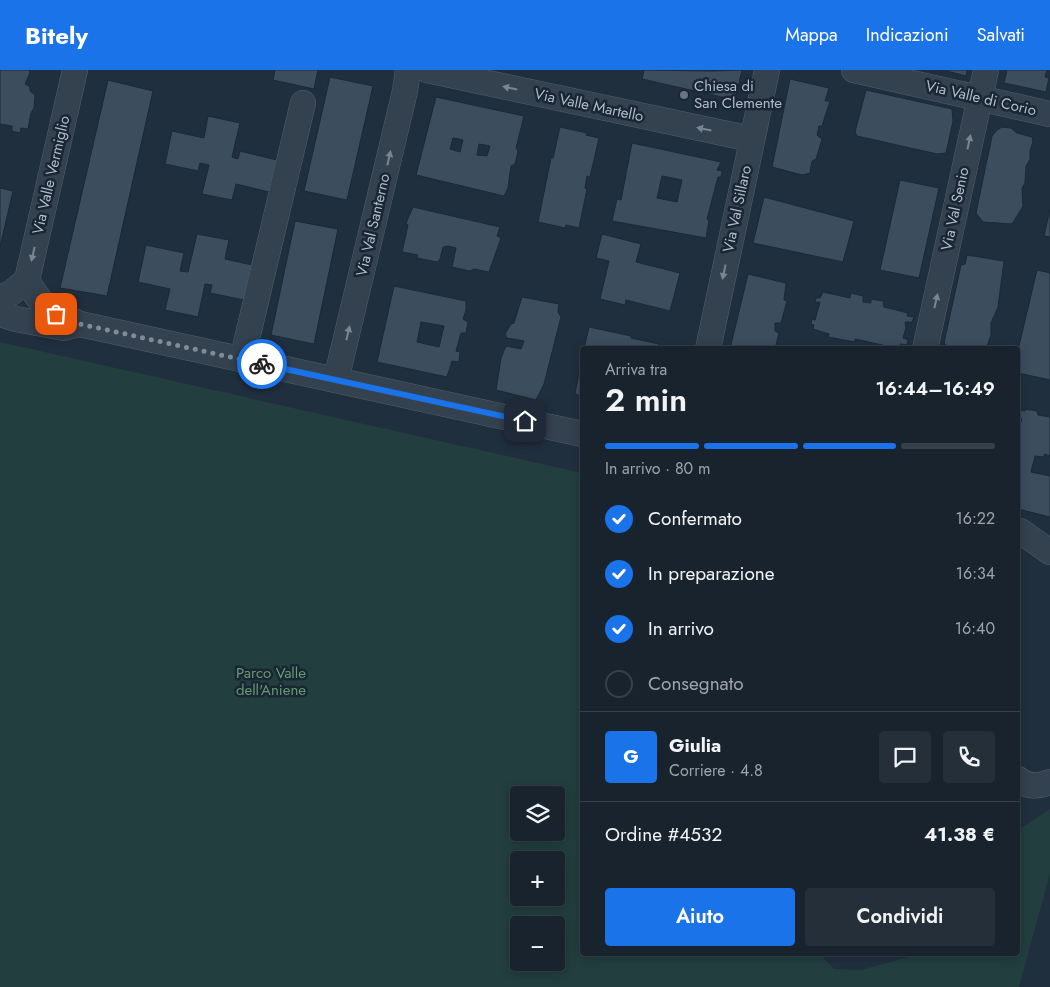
<!DOCTYPE html>
<html lang="it">
<meta charset="utf-8">
<style>
body{margin:0;font-family:Jost,sans-serif;background:#252f3a;color:#f1f3f6;height:100vh;display:flex;flex-direction:column;font-size:19px;white-space:nowrap}
*{box-sizing:border-box;margin:0}
p{font-size:16px;color:#9fa4aa}
.icon{flex:none;width:28px;height:28px;fill:none;stroke:currentColor;stroke-width:2;stroke-linecap:round;stroke-linejoin:round}
.map{position:relative;flex:1;overflow:hidden}
.panel{position:absolute;left:580px;top:276px;width:440px;height:610px;display:flex;flex-direction:column;background:#18232e;border-radius:5px;box-shadow:0 2px 12px #0003,0 0 0 1px #36404a}
.panel>*{flex:none}
.buttons{position:absolute;left:510px;top:716px;display:grid;gap:10px}
.buttons a{display:grid;place-items:center;width:55px;height:55px;border-radius:5px;background:#18232e;box-shadow:0 2px 12px #0003,0 0 0 1px #36404a;font-size:25px}
.pin{position:absolute;display:grid;place-items:center;width:42px;height:42px;color:#fff;margin:-21px;border-radius:10px;box-shadow:0 2px 8px #0006}
.courier{position:absolute;display:grid;place-items:center;width:50px;height:50px;margin:-25px;border:4px solid #1a73e8;border-radius:50%;background:#fff;color:#222;box-shadow:0 1px 6px #0007}
.summary em{font-style:normal;font-weight:600}
.summary div{display:flex;flex-direction:column-reverse}
.summary{display:flex;align-items:center;justify-content:space-between;height:85px;padding:0 25px}
h1{font-size:32px;font-weight:600;line-height:38px}
.bar{display:grid;grid-template-columns:repeat(4,1fr);gap:8px 5px;align-content:center;height:60px;padding:0 25px}
.bar i{height:6px;border-radius:4px;background:#36404a}
.bar .active{background:#1a73e8}
.bar p{grid-column:span 4}
.line{display:flex;align-items:center;gap:12px;padding:0 25px;border-top:1px solid #36404a}
.line div{flex:1}
.round{display:grid;place-items:center;flex:none;width:52px;height:52px;border-radius:5px;background:#252f3a}
ol{padding:0 25px;list-style:none}
li{display:flex;align-items:center;gap:15px;height:55px}
li p{margin-inline-start:auto}
li .icon{padding:5px;border-radius:50%;background:#1a73e8;color:#fff;stroke-width:4}
li:last-child{color:#9fa4aa}
li i{width:28px;height:28px;border:2px solid #36404a;border-radius:50%}
.button{display:flex;gap:10px;margin-top:auto;padding:10px 25px}
.button a{flex:1;height:58px;border-radius:5px;background:#1a73e8;color:#fff;font-size:20px;font-weight:600;line-height:58px;text-align:center}
.button a+a{background:#252f3a;color:#f1f3f6}
header{display:flex;align-items:center;gap:30px;box-sizing:border-box;height:70px;padding:0 25px;background:#1a73e8;color:#fff}
header strong{font-size:24px}
nav{display:flex;gap:28px;margin-inline-start:auto;font-size:18px}
.map>svg:first-child{display:block}
.green{fill:#223e3f;fill-rule:evenodd}
.building{fill:#3c4d5e;stroke:#1c2835;fill-rule:evenodd}
.lines{fill:none;stroke-linecap:round;stroke-linejoin:round}
.minor-casing{stroke:#525f6c;stroke-width:26}
.minor{stroke:#34414e;stroke-width:25}
.oneway{fill:#788592}
.done{stroke:#7e8b99;stroke-width:5;stroke-dasharray:0 9}
.route{stroke:#1a73e8;stroke-width:6}
.worship-dot{fill:#6b7280;stroke:#1a2633;stroke-width:2}
.labels{text-anchor:middle;stroke-width:5;stroke-linejoin:round;paint-order:stroke}
.poi-label{font-size:15px;fill:#b0bcca;stroke:#1a2633;text-anchor:start}
.street-label{font-size:15px;fill:#b0bcca;stroke:#1a2633}
.park-label{font-size:15px;fill:#649d6d;stroke:#1a2633}
</style>
<header>
<strong>Bitely</strong>
<nav><a>Mappa</a><a>Indicazioni</a><a>Salvati</a></nav>
</header>
<div class="map">
<svg width="1050" height="917" viewBox="0 0 1050 917">
<rect width="100%" height="100%" fill="#202f3e"/>
<path class="green" d="M0 272 582 403V884H820L834 899 861 900 920 884H1018V760L1050 739V803L1019 917H0ZM519 725H556V762H519ZM519 790H556V828H519ZM519 855H556V892H519Z"/>
<path class="building" d="M0 0H29L30 3 25 14 30 17V21L35 25 34 38 31 43 28 59 21 58 20 63 12 61V56L0 54Z
M275 0H318L314 19 273 10Z
M644 0 712 1 742 0 735 30 642 9Z
M943 0H967L966 6Z
M1007 0H1047L1045 7 1049 8 1046 22 1004 13Z
M330 7 373 16 347 130 304 121Z
M790 9 829 18 825 31H830L822 56H819L817 65 822 69 816 89 812 91 810 103 802 105 772 97Z
M108 10 153 21 107 226 60 218Z
M866 20 952 39 953 51 946 83 937 84 857 66 855 62Z
M436 27 524 46 516 78 518 81 515 94 511 96 508 118 504 126 416 105ZM453 68 463 70 460 82 450 79ZM479 74 490 76 487 86 477 85Z
M208 46 240 53 232 87 238 89 240 81 277 90 269 122 236 114 232 130 202 124 209 95 200 93 198 101 165 94 172 61 204 68Z
M560 57 587 63 586 65 599 68 590 107 587 106 585 118 587 119 579 158 566 155 565 158 538 152 551 88H553Z
M1002 57 1011 58 1017 63 1032 67 1033 72 1030 81V89L1026 96 1025 113 1022 118 1023 136 1014 151 1011 154 983 152 976 143 992 66 997 60Z
M632 73 721 92 717 100 722 101 721 107H718L707 149 709 150 706 168 612 151 617 129 621 130ZM662 106 682 110 677 132 657 128Z
M900 110 939 118 919 208 880 200Z
M0 118 13 121 0 177Z
M764 127 854 151 843 192 753 173Z
M413 137 500 157 497 166 501 168 489 202 474 199 470 201 452 197 456 178 448 176 443 177 440 189 437 192 417 188 418 185 402 182 408 155 406 153Z
M1050 139V167L1044 166Z
M295 151 338 159 314 274 271 265Z
M197 164 229 170 225 189 257 196 249 231 210 223 212 215 205 214 198 247 165 240 170 219 138 212 146 175 184 183 180 201 188 202Z
M602 164 641 174 636 192 680 203 670 241 626 230 625 235 600 229 609 191 596 188Z
M967 185 1004 191 998 237 991 253V265L986 279H946L947 276 944 273 961 195 965 194Z
M1037 200 1050 203V310L1018 303V280Z
M748 204 786 213 784 230 787 231 781 253H775V261L779 263 775 279H730Z
M394 216 466 231V240L463 249 468 252 466 263H461L456 281 460 282 459 292 452 291 447 307 377 292ZM421 252 444 256 439 277 417 272Z
M823 222 850 228 851 223 863 226V232L871 233V229L883 231 884 237 908 243 907 246 914 247 912 252H905L906 258 903 268 908 270 907 275 900 274 901 279 855 269V272L828 267 829 264 813 259 814 255 811 254 812 249 815 250 820 232H815L816 228H820Z
M522 227 559 234 558 242 561 247 544 314 536 330 496 320 501 288 506 276 521 279 524 271 507 268 505 264 511 254 514 253Z
M589 257 631 266V268L659 274 658 279H584Z
M582 287V326L575 324Z
M1025 339 1037 341 1038 345 1050 347V386L1044 384V387L1035 386 1031 402 1050 406V447L1018 439V359L1022 349 1018 348V340L1025 341Z"/>
<g class="lines">
<g class="minor-casing">
<path id="minor" d="M427 0 751 69
M854 0 1050 44
M27 210C40 234 49 242 74 251
M0 228 11 223 27 210 75 0
M0 244 16 249 64 258 80 254 582 364
M708 279 767 0
M925 279 986 0
M242 290 303 33
M336 310 405 21 408 0
M1020 461 1050 482
M1018 709C1027 717 1038 717 1050 712"/>
</g>
<use href="#minor" class="minor"/>
</g>
<defs><path id="oneway-solid" d="M-6-.8H1V-3.2L6.5 0L1 3.2V.8H-6Z" transform="scale(1.25)"/></defs>
<g class="oneway">
<use href="#oneway-solid" transform="translate(510 18) rotate(-168)"/>
<use href="#oneway-solid" transform="translate(704 59) rotate(-168)"/>
<use href="#oneway-solid" transform="translate(969 72) rotate(-78)"/>
<use href="#oneway-solid" transform="translate(389 88) rotate(-77)"/>
<use href="#oneway-solid" transform="translate(33 184) rotate(103)"/>
<use href="#oneway-solid" transform="translate(724 202) rotate(102)"/>
<use href="#oneway-solid" transform="translate(936 231) rotate(-77)"/>
<use href="#oneway-solid" transform="translate(348 263) rotate(-77)"/>
</g>
<g class="lines">
<path class="done" d="M56 244 80 254 262 294"/>
<path class="route" d="M262 294 525 351"/>
</g>
<circle class="worship-dot" cx="684" cy="25" r="5"/>
<g class="labels">
<g class="poi-label">
<text x="694" y="21">Chiesa di<tspan x="694" dy="17">San Clemente</tspan></text>
</g>
<g class="street-label">
<text transform="translate(981 28) rotate(13)" y="5">Via Valle di Corio</text>
<text transform="translate(589 35) rotate(12)" y="5">Via Valle Martello</text>
<text transform="translate(51 105) rotate(-77)" y="5">Via Valle Vermiglio</text>
<text transform="translate(737 139) rotate(-78)" y="5">Via Val Sillaro</text>
<text transform="translate(955 139) rotate(-78)" y="5">Via Val Senio</text>
<text transform="translate(373 155) rotate(-77)" y="5">Via Val Santerno</text>
</g>
<g class="park-label">
<text x="271" y="608">Parco Valle<tspan x="271" dy="17">dell'Aniene</tspan></text>
</g>
</g>
</svg>
<div class="buttons">
<a><svg class="icon" aria-label="layers" viewBox="0 0 24 24"><path d="M12 4l9 5-9 5-9-5zM3 14l9 5 9-5"/></svg></a>
<a>+</a>
<a>−</a>
</div>
<div class="pin" style="left:56px;top:244px;background:#ea580c"><svg class="icon" aria-label="bag" viewBox="0 0 24 24"><path d="M5 8h14l-1 12H6zM9 8a3 3 0 0 1 6 0"/></svg></div>
<div class="pin" style="left:525px;top:351px;background:#1f2937"><svg class="icon" aria-label="home" viewBox="0 0 24 24"><path d="M3 11l9-7 9 7M6 9v11h12V9"/></svg></div>
<div class="courier" style="left:262px;top:294px"><svg class="icon" aria-label="bike" viewBox="0 0 24 24"><circle cx="6" cy="16" r="4"/><circle cx="18" cy="16" r="4"/><path d="M6 16l4-8h5l3 8M10 8l3 8H6M13 5h3"/></svg></div>
<section class="panel">
<div class="summary"><div><h1>2 min</h1><p>Arriva tra</p></div><em>16:44–16:49</em></div>
<div class="bar"><i class="active"></i><i class="active"></i><i class="active"></i><i></i><p>In arrivo · 80 m</p></div>
<ol>
<li><svg class="icon" aria-label="check" viewBox="0 0 24 24"><path d="M5 12l5 5 9-10"/></svg>Confermato<p>16:22</p></li>
<li><svg class="icon" aria-label="check" viewBox="0 0 24 24"><path d="M5 12l5 5 9-10"/></svg>In preparazione<p>16:34</p></li>
<li><svg class="icon" aria-label="check" viewBox="0 0 24 24"><path d="M5 12l5 5 9-10"/></svg>In arrivo<p>16:40</p></li>
<li><i></i>Consegnato</li>
</ol>
<div class="line" style="height:90px"><b class="round" style="background:#1a73e8;color:#fff">G</b><div><b>Giulia</b><p>Corriere · 4.8</p></div><a class="round"><svg class="icon" aria-label="chat" viewBox="0 0 24 24"><path d="M4 5h16v11H9l-5 4z"/></svg></a><a class="round"><svg class="icon" aria-label="phone" viewBox="0 0 24 24"><path d="M5 4h4l2 5-3 2q2 4 5 5l2-3 5 2v4C11 20 4 13 5 4z"/></svg></a></div>
<div class="line" style="height:65px"><div>Ordine #4532</div><b>41.38 €</b></div>
<div class="button"><a>Aiuto</a><a>Condividi</a></div>
</section>
</div>
